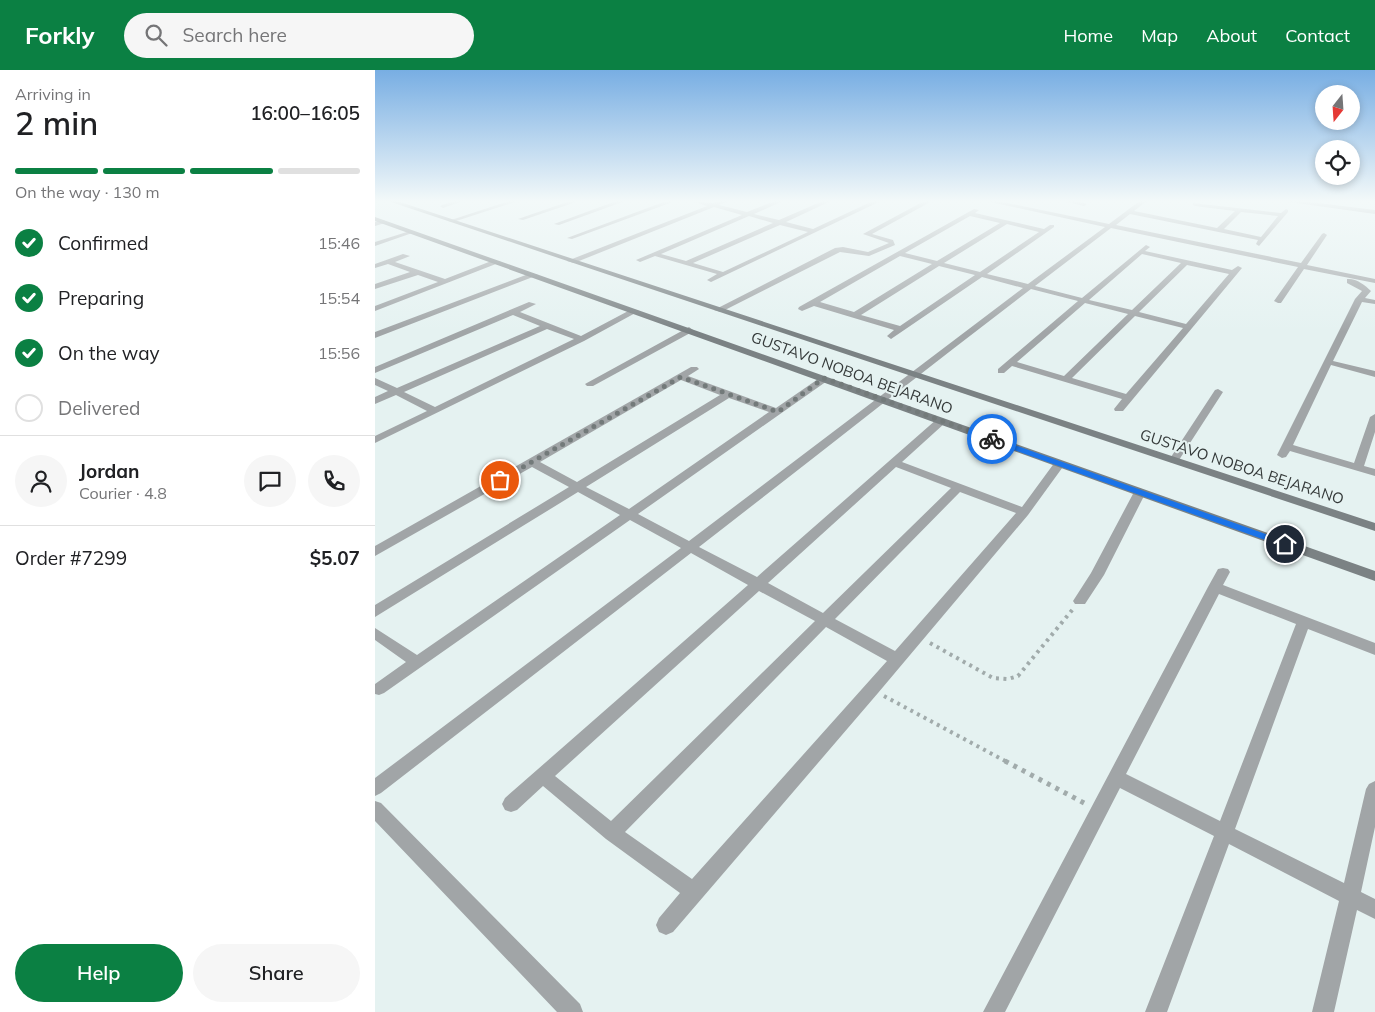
<!DOCTYPE html>
<meta charset="utf-8">
<style>
body{margin:0;font-family:Mulish,sans-serif;background:#f6f6f6;color:#202124;height:100vh;display:flex;flex-direction:column;font-size:19px;white-space:nowrap}
*{box-sizing:border-box;margin:0}
p{font-size:16px;color:#757577}
.icon{flex:none;width:28px;height:28px;fill:none;stroke:currentColor;stroke-width:2;stroke-linecap:round;stroke-linejoin:round}
.map{position:relative;flex:1;overflow:hidden}
.details{display:flex;flex-direction:column;background:#fff;width:375px}
.details>*{flex:none}
.needle{width:32px;rotate:197deg}
.fabs{position:absolute;left:940px;top:15px;display:grid;gap:10px}
.fabs a{display:grid;place-items:center;width:45px;height:45px;border-radius:50%;background:#fff;box-shadow:0 2px 8px #0003;font-size:25px}
.pin{position:absolute;display:grid;place-items:center;width:42px;height:42px;color:#fff;margin:-21px;border:2px solid #fff;border-radius:50%;box-shadow:0 1px 5px #0007}
.courier{position:absolute;display:grid;place-items:center;width:50px;height:50px;margin:-25px;border:4px solid #1a73e8;border-radius:50%;background:#fff;color:#222;box-shadow:0 1px 6px #0007}
.head em{font-style:normal;font-weight:600}
.head div{display:flex;flex-direction:column-reverse}
.head{display:flex;align-items:center;justify-content:space-between;height:85px;padding:0 15px}
h1{font-size:32px;font-weight:600;line-height:38px}
.bar{display:grid;grid-template-columns:repeat(4,1fr);gap:8px 5px;align-content:center;height:60px;padding:0 15px}
.bar i{height:6px;border-radius:4px;background:#e0e0e0}
.bar .current{background:#0b8043}
.bar p{grid-column:span 4}
.line{display:flex;align-items:center;gap:12px;padding:0 15px;border-top:1px solid #e0e0e0}
.line div{flex:1}
.round{display:grid;place-items:center;flex:none;width:52px;height:52px;border-radius:26px;background:#f6f6f6}
ol{padding:0 15px;list-style:none}
li{display:flex;align-items:center;gap:15px;height:55px}
li p{margin-inline-start:auto}
li .icon{padding:5px;border-radius:50%;background:#0b8043;color:#fff;stroke-width:4}
li:last-child{color:#757577}
li i{width:28px;height:28px;border:2px solid #e0e0e0;border-radius:50%}
.primary-button{display:flex;gap:10px;margin-top:auto;padding:10px 15px}
.primary-button a{flex:1;height:58px;border-radius:30px;background:#0b8043;color:#fff;font-size:20px;font-weight:600;line-height:58px;text-align:center}
.primary-button a+a{background:#f6f6f6;color:#202124}
header{display:flex;align-items:center;gap:30px;box-sizing:border-box;height:70px;padding:0 25px;background:#0b8043;color:#fff}
header strong{font-size:24px}
nav{display:flex;gap:28px;margin-inline-start:auto;font-size:18px}
.search{width:350px;height:45px;background:#f6f6f6;display:flex;align-items:center;gap:12px;box-sizing:border-box;padding:0 18px;border-radius:28px;color:#757577;font-size:19px}
main{display:flex;flex:1;min-height:0}
.map>svg:first-child{display:block}
.lines{fill:none;stroke-linecap:round;stroke-linejoin:round}
.path-far1{stroke:#a1abab;stroke-width:4;stroke-dasharray:3 4.5;stroke-linecap:butt}
.path{stroke:#a1abab;stroke-width:5;stroke-dasharray:4 5.5;stroke-linecap:butt}
.street{fill:#a1a5a7;fill-rule:evenodd}
.secondary{fill:#7b8284;fill-rule:evenodd}
.route{fill:#1a73e8}
.done{stroke:#737a7a;stroke-width:5;stroke-dasharray:0 9}
.labels{text-anchor:middle;stroke-width:4;stroke-linejoin:round;paint-order:stroke}
.far-street-label{font-size:15px;fill:#353a3a;stroke:#e5f2f1}
</style>
<header>
<strong>Forkly</strong>
<div class="search"><svg class="icon" aria-label="search" viewBox="0 0 24 24"><circle cx="10" cy="10" r="6"/><path d="M15 15l6 6"/></svg>Search here</div>
<nav><a>Home</a><a>Map</a><a>About</a><a>Contact</a></nav>
</header>
<main>
<section class="details">
<div class="head"><div><h1>2 min</h1><p>Arriving in</p></div><em>16:00–16:05</em></div>
<div class="bar"><i class="current"></i><i class="current"></i><i class="current"></i><i></i><p>On the way · 130 m</p></div>
<ol>
<li><svg class="icon" aria-label="check" viewBox="0 0 24 24"><path d="M5 12l5 5 9-10"/></svg>Confirmed<p>15:46</p></li>
<li><svg class="icon" aria-label="check" viewBox="0 0 24 24"><path d="M5 12l5 5 9-10"/></svg>Preparing<p>15:54</p></li>
<li><svg class="icon" aria-label="check" viewBox="0 0 24 24"><path d="M5 12l5 5 9-10"/></svg>On the way<p>15:56</p></li>
<li><i></i>Delivered</li>
</ol>
<div class="line" style="height:90px"><a class="round"><svg class="icon" aria-label="person" viewBox="0 0 24 24"><circle cx="12" cy="8" r="4"/><path d="M4 21q1-7 8-7t8 7"/></svg></a><div><b>Jordan</b><p>Courier · 4.8</p></div><a class="round"><svg class="icon" aria-label="chat" viewBox="0 0 24 24"><path d="M4 5h16v11H9l-5 4z"/></svg></a><a class="round"><svg class="icon" aria-label="phone" viewBox="0 0 24 24"><path d="M5 4h4l2 5-3 2q2 4 5 5l2-3 5 2v4C11 20 4 13 5 4z"/></svg></a></div>
<div class="line" style="height:65px"><div>Order #7299</div><b>$5.07</b></div>
<div class="primary-button"><a>Help</a><a>Share</a></div>
</section>
<div class="map">
<svg width="1000" height="942" viewBox="0 0 1000 942">
<rect width="100%" height="100%" fill="#e5f2f1"/>
<g class="lines">
<path class="path-far1" d="M555 573 618 608 633 609 643 606 698 539
M509 626 632 692"/>
<path class="path" d="M630 691 711 734"/>
<path class="street" d="M81 130H91L68 138 65 136Z
M137 130H146L78 152 73 151Z
M198 130H207L148 150 143 149Z
M244 130H253L184 155 179 154Z
M294 130H303L197 169 192 168Z
M314 130 338 133 346 130H355L344 135 372 142 402 130H410L379 144 404 150 450 130H458L411 152 438 159 500 130H508L336 212 332 210 342 204 280 186 265 192 261 190 367 145 339 137 199 193 192 191 332 136ZM374 146 398 153 311 191 286 184ZM405 155 433 162 348 202 318 193Z
M551 130H559L497 164 518 170 520 175 494 186 465 182 346 242 339 240 460 178 468 177 493 182 514 173 488 164Z
M606 130H618L734 154 766 130H773L759 141 842 158 860 141 820 136 818 135V133L906 143 911 139 913 140V142L884 176 881 174 883 170 755 144 741 155 926 193 947 164 949 163 952 165 932 195 1000 209V213L929 199 906 233H903L899 231 923 197 736 158 660 216 707 228 771 175 775 177 770 181 857 200 863 196 867 198 748 341H740L739 339 747 329 637 296 629 303H623V299L703 231 656 219C544 304 435 391 324 477L382 507 562 349 566 348 571 351 570 353 527 392 647 437 680 392 684 391 690 394 653 445 503 623 298 862 291 865 284 862 281 855 284 848 305 823 231 769 168 716 142 740 136 742 130 740 127 734 130 728 373 515 316 483 6 723 0 726V708L306 478 255 450 9 623 4 625 0 624V614L31 592 0 570V558L42 585 245 445 203 422 0 547V535L194 417 157 397 0 486V476L316 297H322L324 299 313 306 401 338 446 307H452V311L263 444 314 471 648 218 607 207 516 269 512 266 519 260 439 236 427 241 423 239 424 237 599 139 604 140 600 143 669 159 675 155H679V157L612 204 653 214 730 157ZM866 142 903 146 886 167 849 159ZM595 146 625 153 562 191 530 183ZM632 154 664 162 605 202 569 193ZM767 184 806 193 757 240 714 230ZM525 186 557 194 479 242 445 232ZM812 195 854 204 811 254 764 242ZM564 196 600 205 525 256 486 245ZM710 233 753 244 689 306 642 292ZM760 246 808 258 751 324 697 308ZM306 310 345 325 202 412 165 392ZM354 328 394 342 254 439 211 417ZM521 397 576 418 448 543 393 513ZM585 422 641 443 520 581 460 549ZM384 521 440 551 236 751 180 706ZM451 557 512 591 317 809 250 762Z
M685 130H698L712 134 709 136Z
M900 130H918L1000 140V144Z
M8 150 10 151V153L0 156V152Z
M35 161 40 162 0 176V172Z
M28 184 35 186 20 192 70 209 119 190 126 192 0 241V236L63 212 43 205 0 219V214L35 202 13 194 0 198V194Z
M156 203 163 205 0 268V262Z
M972 209C981 208 990 215 996 221L990 228 1000 230V234L987 232 958 291 1000 301V307L956 295 918 375 979 393 995 347 1000 344V362L989 396 1000 399V406L915 381 911 387 907 388 902 385 980 229 987 221 972 213Z
M154 232 161 234 145 242 206 266 257 239 264 241 209 271 0 373V366L52 341 21 325 0 334V327L13 321 0 315V308L22 318 165 256 138 245 0 303V297ZM172 259 199 269 60 337 29 322Z
M314 257 318 260 317 262 218 316H212L210 314Z
M843 319 848 322 804 390 799 393 795 392 794 390 840 320Z
M765 418 771 422 729 505 710 534H700L698 531 716 503 759 422Z
M848 498 853 499 855 502 848 515 1000 573V585L933 559 860 759 969 813 991 719 994 714 1000 711V757L986 822 1000 829V849L982 840 959 942H937L964 831 854 774 792 942H770L839 766 745 718 630 942H608L833 517 843 499ZM844 524 921 554 845 751 751 704Z
M0 731 6 733 205 934 208 942H182L0 751Z"/>
<path class="secondary" d="M10 130H19L1000 453V461Z
M0 147 1000 501V511L0 151Z"/>
</g>
<linearGradient id="sky" x2="0" y2="1"><stop stop-color="#78aee3"/><stop offset="0.5" stop-color="#f3f9f9"/><stop offset="1" stop-color="#f3f9f9" stop-opacity="0"/></linearGradient>
<rect width="1000" height="262" fill="url(#sky)"/>
<path class="route" d="M617 367 913 472 914 474 910 476H907L614 371V368Z"/>
<g class="lines">
<path class="done" d="M125 410 306 307 403 342 449 308 617 369"/>
</g>
<g class="labels">
<g class="far-street-label">
<text transform="translate(477 303) rotate(20)" y="5">GUSTAVO NOBOA BEJARANO</text>
<text transform="translate(867 397) rotate(18)" y="5">GUSTAVO NOBOA BEJARANO</text>
</g>
</g>
</svg>
<div class="fabs">
<a><svg class="needle" viewBox="-14 -14 28 28"><path d="M0-13l5 13h-10z" fill="#e53935"/><path d="M0 13l5-13h-10z" fill="#757577"/></svg></a>
<a><svg class="icon" aria-label="locate" viewBox="0 0 24 24"><circle cx="12" cy="12" r="6"/><path d="M12 2v4M12 18v4M2 12h4M18 12h4"/></svg></a>
</div>
<div class="pin" style="left:125px;top:410px;background:#ea580c"><svg class="icon" aria-label="bag" viewBox="0 0 24 24"><path d="M5 8h14l-1 12H6zM9 8a3 3 0 0 1 6 0"/></svg></div>
<div class="pin" style="left:910px;top:474px;background:#1f2937"><svg class="icon" aria-label="home" viewBox="0 0 24 24"><path d="M3 11l9-7 9 7M6 9v11h12V9"/></svg></div>
<div class="courier" style="left:617px;top:369px"><svg class="icon" aria-label="bike" viewBox="0 0 24 24"><circle cx="6" cy="16" r="4"/><circle cx="18" cy="16" r="4"/><path d="M6 16l4-8h5l3 8M10 8l3 8H6M13 5h3"/></svg></div>
</div>
</main>
